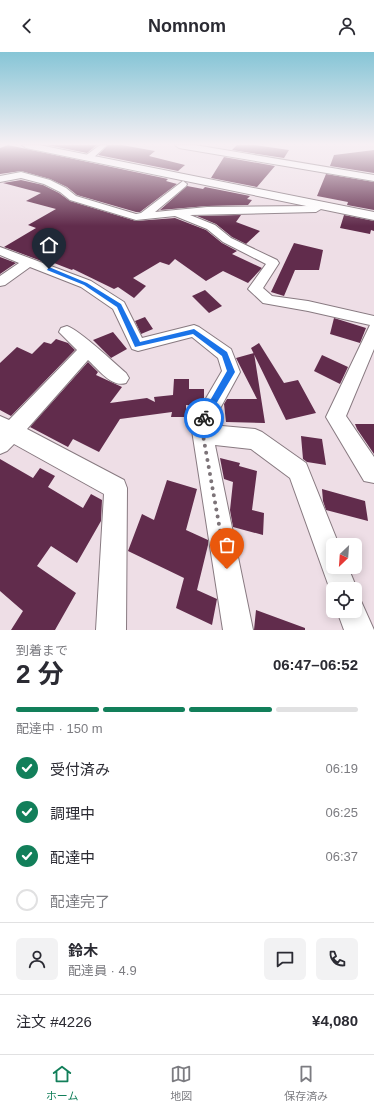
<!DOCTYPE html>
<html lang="ja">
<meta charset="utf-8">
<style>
body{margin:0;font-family:Helvetica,"Noto Sans JP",sans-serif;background:#f2f2f3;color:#2b2b33;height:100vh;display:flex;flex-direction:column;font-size:15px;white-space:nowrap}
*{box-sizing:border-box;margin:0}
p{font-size:13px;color:#7c7c81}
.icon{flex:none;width:22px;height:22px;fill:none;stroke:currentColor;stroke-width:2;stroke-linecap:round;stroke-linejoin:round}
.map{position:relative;height:578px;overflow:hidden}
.details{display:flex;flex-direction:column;background:#fff;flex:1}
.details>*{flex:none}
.needle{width:26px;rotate:205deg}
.fabs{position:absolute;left:326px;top:486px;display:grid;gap:8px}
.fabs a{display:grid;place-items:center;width:36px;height:36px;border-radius:6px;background:#fff;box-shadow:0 2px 10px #0003;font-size:20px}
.pin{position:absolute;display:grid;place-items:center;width:34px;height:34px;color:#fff;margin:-41px -17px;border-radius:50% 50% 50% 0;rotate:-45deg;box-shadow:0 0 4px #0007}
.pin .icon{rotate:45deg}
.courier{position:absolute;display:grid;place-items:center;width:40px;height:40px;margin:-20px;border:3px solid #1a73e8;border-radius:50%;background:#fff;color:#222;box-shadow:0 1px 5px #0007}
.overview em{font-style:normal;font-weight:700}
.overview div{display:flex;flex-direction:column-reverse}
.overview{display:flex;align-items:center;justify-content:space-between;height:68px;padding:0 16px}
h1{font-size:26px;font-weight:700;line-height:30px}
.bar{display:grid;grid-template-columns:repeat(4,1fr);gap:6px 4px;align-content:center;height:48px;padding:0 16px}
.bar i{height:5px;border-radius:3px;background:#e1e1e2}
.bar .selected{background:#127f5a}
.bar p{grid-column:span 4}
.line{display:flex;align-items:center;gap:10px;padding:0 16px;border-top:1px solid #e1e1e2}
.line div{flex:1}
.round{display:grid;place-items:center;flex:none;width:42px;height:42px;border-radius:6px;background:#f2f2f3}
ol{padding:0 16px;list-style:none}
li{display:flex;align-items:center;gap:12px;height:44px}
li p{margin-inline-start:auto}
li .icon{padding:4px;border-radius:50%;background:#127f5a;color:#fff;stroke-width:4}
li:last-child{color:#7c7c81}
li i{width:22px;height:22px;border:2px solid #e1e1e2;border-radius:50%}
header{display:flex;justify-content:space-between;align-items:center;height:52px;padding:0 16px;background:#fff;font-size:18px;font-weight:700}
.tabs{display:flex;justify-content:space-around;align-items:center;height:56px;border-top:1px solid #e1e1e2;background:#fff;font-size:11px;color:#7c7c81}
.tabs a{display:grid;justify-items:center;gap:2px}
.tabs .selected{color:#127f5a}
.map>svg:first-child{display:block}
.building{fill:#612c4c}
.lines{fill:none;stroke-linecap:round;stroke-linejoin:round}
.minor-casing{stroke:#887a81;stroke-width:2}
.tertiary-casing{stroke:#887a81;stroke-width:2}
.minor{fill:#fff;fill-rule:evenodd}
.tertiary{fill:#fff;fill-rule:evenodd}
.route{fill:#1a73e8}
.done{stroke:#7c7378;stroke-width:4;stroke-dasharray:0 7.2}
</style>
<header><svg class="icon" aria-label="back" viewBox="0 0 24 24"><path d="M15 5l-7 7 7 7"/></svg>Nomnom<svg class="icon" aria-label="person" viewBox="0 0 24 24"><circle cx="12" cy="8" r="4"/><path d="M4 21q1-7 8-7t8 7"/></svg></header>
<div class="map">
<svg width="374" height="578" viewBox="0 0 374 578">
<rect width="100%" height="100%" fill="#eedee6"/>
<path class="building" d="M8 93 168 127 166 129 177 132 140 160H136L77 143 67 135 50 127 21 119 0 122V96Z
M47 93H97L87 101Z
M108 93H122L155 99 149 104 185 113 178 119 98 103Z
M237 93H255L289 98 284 106 232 98Z
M374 98V121L330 114 334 103Z
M224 105 275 114 257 135 211 126Z
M326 122 374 130V158L347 153 348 150 317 144Z
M21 128 43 133 59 141 70 149 136 169 175 166 206 178 222 191 237 199 232 202 262 216 248 231 223 219 206 229 175 207 169 213 160 210 133 226 146 234 134 246 118 235 114 237 73 217 72 218 54 211 52 213 4 195 36 176 28 173 56 157 26 149 41 141 3 131Z
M187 134 203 137 205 135 250 144 247 147 252 148 248 153 207 154 160 158Z
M241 163 236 170 260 179 246 192 232 185 216 172 197 164Z
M344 163 374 169V179L371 178 370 182 340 176Z
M294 191 323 198 319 218H295L284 244 271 240Z
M0 205 16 211 0 222Z
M205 238 222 254 209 261 192 244Z
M145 265 153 277 141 282 135 269Z
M334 266 366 276 360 291 330 282Z
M113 280 127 297 111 306 93 288Z
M56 287 68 291 75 298 11 364 0 358V311L17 295 32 302 44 290 51 292Z
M259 291 284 331 298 328 316 361 286 368 251 296Z
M254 301 265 371 226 370 224 352 227 347H257L236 306Z
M322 303 348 315 340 332 314 319Z
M88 310 98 320 96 323 122 335 110 351 147 346 155 350 154 345 173 343 174 327H189V337H204V346L200 354 186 353V365H171L172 360 120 367 99 400 73 387 68 395 30 375Z
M355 372H374V402L357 377Z
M301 384 322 387 326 413 307 410 303 407Z
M220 406 240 411 239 414 257 419 252 458 264 461 263 483 233 475 230 458 233 430 224 427Z
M0 407 33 426 40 416 55 424 48 435 83 456 91 442 102 448 101 469 77 511 51 494 37 514 76 541 55 578H11L23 559 0 539Z
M167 428 197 437 186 478 208 488V493L197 538 217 547 212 573 176 556 184 526 128 499 142 462 154 468Z
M322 437 365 449 368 469 326 458 323 449Z
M256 558 305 576V578H254Z"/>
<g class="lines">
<g class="minor-casing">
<path id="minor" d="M100 93H107L91 108H85V104Z
M21 120 50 128 66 136 76 144 136 162 141 161 183 129 187 132 186 134 155 160 207 155 312 154 314 150H320L321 157 316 160 190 163 215 173 231 186 277 208 279 211 263 236 272 244 308 249 374 264V297L346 364 374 405V431L364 429 326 365 370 273 308 259 263 251 248 237 266 212 223 190 207 177 175 164 136 168 70 148 60 140 44 132 21 126 0 130V124Z
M0 195 91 229 124 250 142 286 194 273 199 275 231 297 240 320 211 373 255 377 262 380 306 411 339 493H333V515H348L357 537 355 541V537H333V546L290 426 251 397 215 393 253 578H223L191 372 222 319 218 306 192 285 138 299 132 297 113 257 81 235 30 215 5 233 0 234V224L19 211 0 203Z
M67 274C81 279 113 310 126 321L129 326 126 331C112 336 98 317 88 308L27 377 124 428 127 436 126 578H96L104 442 14 392 7 399 0 402V364L9 368 77 298 59 280 61 276Z
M355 546 361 549 374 578H344L337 559H355Z"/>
</g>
<g class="tertiary-casing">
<path id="tertiary" d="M22 93H39L374 160V168L26 96Z
M175 93H195L374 123V129L179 96Z"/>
</g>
<use href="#minor" class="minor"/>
<use href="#tertiary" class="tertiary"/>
</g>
<linearGradient id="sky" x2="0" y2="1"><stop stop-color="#86c5d6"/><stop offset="0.53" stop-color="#f7f0f4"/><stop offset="1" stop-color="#f7f0f4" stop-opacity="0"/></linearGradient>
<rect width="374" height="174" fill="url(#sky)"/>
<path class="route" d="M49 215 87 231 121 252 140 290 194 277 227 300 235 320 206 369H201L200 366 227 319 222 304 193 282 135 295 117 255 84 233 47 218Z"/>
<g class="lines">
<path class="done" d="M204 366 201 372 227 517"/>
</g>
</svg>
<div class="fabs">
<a><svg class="needle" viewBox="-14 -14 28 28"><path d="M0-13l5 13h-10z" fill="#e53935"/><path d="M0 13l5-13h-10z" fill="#7c7c81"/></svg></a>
<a><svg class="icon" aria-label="locate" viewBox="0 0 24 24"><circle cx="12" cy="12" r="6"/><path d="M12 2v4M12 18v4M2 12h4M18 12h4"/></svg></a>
</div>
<div class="pin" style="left:227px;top:517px;background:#ea580c"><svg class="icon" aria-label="bag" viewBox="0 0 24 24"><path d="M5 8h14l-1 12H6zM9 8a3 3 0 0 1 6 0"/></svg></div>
<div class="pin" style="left:49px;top:217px;background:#1f2937"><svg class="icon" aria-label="home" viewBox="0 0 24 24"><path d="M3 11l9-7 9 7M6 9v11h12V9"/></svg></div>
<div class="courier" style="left:204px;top:366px"><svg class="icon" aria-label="bike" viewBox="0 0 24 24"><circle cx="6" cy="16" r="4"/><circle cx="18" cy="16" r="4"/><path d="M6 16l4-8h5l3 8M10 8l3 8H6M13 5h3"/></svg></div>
</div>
<section class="details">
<div class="overview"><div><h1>2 分</h1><p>到着まで</p></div><em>06:47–06:52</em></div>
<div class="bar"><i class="selected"></i><i class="selected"></i><i class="selected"></i><i></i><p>配達中 · 150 m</p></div>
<ol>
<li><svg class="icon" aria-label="check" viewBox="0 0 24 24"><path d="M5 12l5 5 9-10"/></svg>受付済み<p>06:19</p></li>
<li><svg class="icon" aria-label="check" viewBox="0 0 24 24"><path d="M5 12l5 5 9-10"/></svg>調理中<p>06:25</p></li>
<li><svg class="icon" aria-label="check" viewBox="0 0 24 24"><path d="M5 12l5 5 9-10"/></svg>配達中<p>06:37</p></li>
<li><i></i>配達完了</li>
</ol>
<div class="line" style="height:72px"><a class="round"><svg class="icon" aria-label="person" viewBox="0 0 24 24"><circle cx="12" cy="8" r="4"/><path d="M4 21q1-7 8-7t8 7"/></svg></a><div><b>鈴木</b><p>配達員 · 4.9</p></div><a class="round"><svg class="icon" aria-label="chat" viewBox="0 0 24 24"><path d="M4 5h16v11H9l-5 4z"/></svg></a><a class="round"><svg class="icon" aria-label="phone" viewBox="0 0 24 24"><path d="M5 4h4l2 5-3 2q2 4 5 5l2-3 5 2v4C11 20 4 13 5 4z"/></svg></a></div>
<div class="line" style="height:52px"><div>注文 #4226</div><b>¥4,080</b></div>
</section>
<nav class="tabs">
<a class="selected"><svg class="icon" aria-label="home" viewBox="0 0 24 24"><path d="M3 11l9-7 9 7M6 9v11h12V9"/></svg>ホーム</a>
<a><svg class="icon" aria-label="map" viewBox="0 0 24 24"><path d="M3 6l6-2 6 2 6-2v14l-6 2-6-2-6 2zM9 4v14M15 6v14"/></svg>地図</a>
<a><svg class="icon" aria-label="saved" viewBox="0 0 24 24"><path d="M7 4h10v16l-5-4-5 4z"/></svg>保存済み</a>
</nav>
